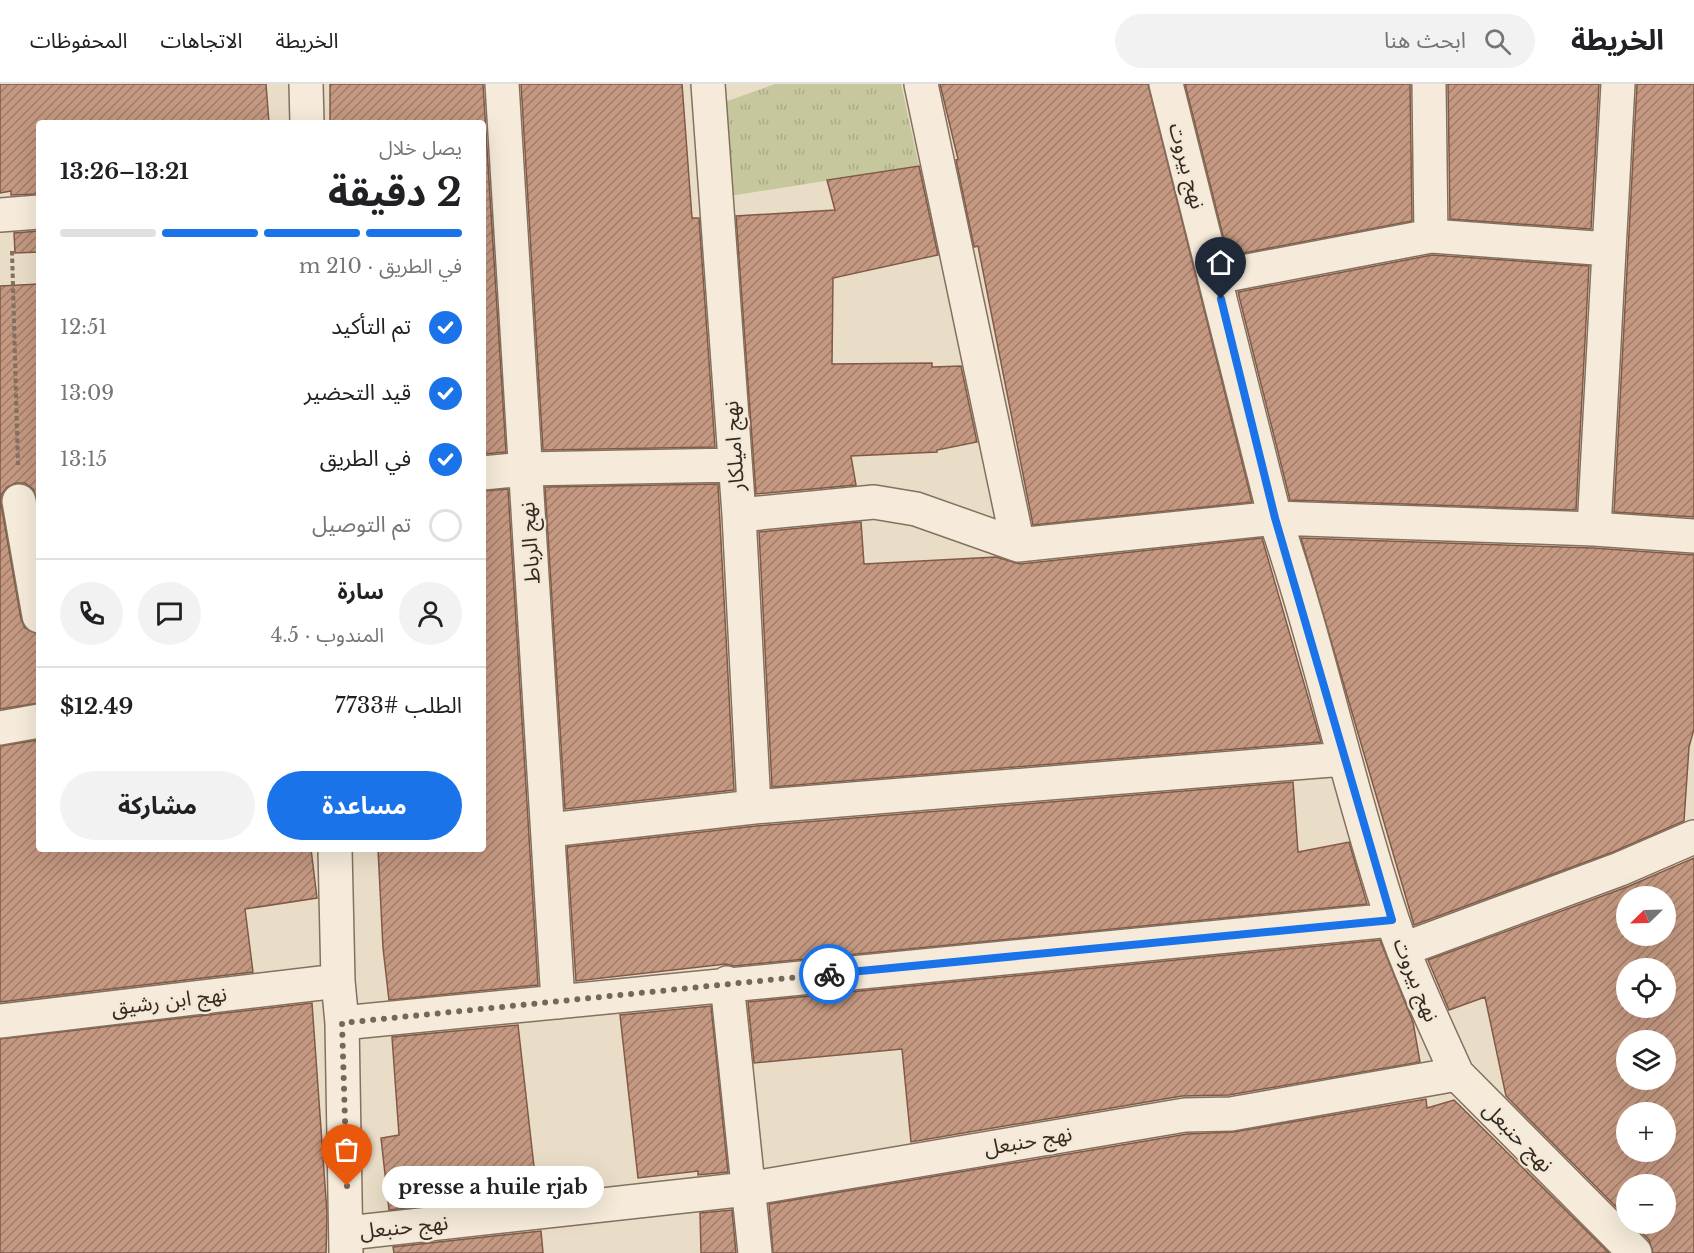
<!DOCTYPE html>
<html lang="ar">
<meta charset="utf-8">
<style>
body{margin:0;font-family:"Libre Baskerville","Noto Sans Arabic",serif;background:#f2f2f2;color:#202124;direction:rtl;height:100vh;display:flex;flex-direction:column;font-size:22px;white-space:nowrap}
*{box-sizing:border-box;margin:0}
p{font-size:20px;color:#757577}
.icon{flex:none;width:33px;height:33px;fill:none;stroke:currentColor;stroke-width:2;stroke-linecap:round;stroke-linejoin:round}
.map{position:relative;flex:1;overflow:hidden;direction:ltr}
.side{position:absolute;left:36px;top:36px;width:450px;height:732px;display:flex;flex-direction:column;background:#fff;border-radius:6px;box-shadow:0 6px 24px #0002;direction:rtl}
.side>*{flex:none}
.needle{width:39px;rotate:247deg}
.controls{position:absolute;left:1616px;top:802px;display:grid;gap:12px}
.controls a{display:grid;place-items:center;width:60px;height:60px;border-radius:50%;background:#fff;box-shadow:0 6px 24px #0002;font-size:30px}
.pin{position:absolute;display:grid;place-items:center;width:51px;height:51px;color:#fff;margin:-62px -26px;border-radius:50% 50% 50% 0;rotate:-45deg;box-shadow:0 0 6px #0007}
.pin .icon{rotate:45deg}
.courier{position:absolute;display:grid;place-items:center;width:60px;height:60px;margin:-30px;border:4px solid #1a73e8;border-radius:50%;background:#fff;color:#222;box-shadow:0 2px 8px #0007}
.bubble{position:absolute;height:42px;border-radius:21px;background:#fff;box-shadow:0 6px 24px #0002;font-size:20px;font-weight:700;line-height:42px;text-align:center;direction:rtl}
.summary em{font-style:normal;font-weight:700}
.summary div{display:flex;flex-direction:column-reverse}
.summary{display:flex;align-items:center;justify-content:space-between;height:102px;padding:0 24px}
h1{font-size:39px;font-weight:700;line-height:45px}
.bar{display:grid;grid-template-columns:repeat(4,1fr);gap:9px 6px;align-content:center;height:72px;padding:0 24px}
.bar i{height:8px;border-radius:4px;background:#e0e0e0}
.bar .active{background:#1a73e8}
.bar p{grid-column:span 4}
.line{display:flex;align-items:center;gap:15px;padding:0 24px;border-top:2px solid #e0e0e0}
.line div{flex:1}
.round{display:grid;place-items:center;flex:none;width:63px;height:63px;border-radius:32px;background:#f2f2f2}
ol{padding:0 24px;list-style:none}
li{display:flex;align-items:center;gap:18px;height:66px}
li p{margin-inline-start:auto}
li .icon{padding:6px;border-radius:50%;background:#1a73e8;color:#fff;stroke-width:4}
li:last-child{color:#757577}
li i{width:33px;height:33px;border:3px solid #e0e0e0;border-radius:50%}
.cta{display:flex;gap:12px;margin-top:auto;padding:12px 24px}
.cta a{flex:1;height:69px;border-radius:36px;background:#1a73e8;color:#fff;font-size:24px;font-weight:700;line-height:69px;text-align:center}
.cta a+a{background:#f2f2f2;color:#202124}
header{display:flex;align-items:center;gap:36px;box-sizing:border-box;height:84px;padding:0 30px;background:#fff;border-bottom:2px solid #e0e0e0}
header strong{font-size:28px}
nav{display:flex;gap:33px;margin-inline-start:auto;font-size:21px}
.search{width:420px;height:54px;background:#f2f2f2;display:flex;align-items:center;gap:15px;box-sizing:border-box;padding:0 21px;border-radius:33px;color:#757577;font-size:22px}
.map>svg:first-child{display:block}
.grass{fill:url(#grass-tufts)}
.building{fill:url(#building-hatch);stroke:#815947;stroke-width:1.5;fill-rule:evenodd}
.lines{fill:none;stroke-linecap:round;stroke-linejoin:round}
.minor-casing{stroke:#84705f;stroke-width:36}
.path{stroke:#84705f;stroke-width:4;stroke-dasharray:4.5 3;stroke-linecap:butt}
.minor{stroke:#f6ebda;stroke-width:33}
.done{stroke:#75685b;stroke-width:6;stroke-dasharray:0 10.8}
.route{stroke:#1a73e8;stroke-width:8}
.labels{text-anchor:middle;stroke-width:4.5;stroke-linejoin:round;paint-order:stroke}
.street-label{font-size:21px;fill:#362921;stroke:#f2e8d7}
</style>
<header>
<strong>الخريطة</strong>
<div class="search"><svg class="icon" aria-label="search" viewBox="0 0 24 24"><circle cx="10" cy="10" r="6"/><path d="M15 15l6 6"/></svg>ابحث هنا</div>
<nav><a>الخريطة</a><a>الاتجاهات</a><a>المحفوظات</a></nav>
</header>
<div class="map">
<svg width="1694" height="1169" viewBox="0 0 1694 1169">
<defs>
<pattern id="grass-tufts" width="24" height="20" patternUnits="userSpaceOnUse" patternTransform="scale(1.5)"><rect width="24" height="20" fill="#c6c79d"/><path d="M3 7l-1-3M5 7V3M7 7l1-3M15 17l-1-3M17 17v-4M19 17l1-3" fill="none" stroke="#abab87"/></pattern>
<pattern id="building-hatch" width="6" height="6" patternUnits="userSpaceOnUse" patternTransform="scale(1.5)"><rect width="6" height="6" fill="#c49881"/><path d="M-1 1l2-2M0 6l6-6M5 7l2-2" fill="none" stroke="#a07c69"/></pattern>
</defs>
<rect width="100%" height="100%" fill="#eaddc8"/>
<path class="grass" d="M775 0H901L919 82 730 112 719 20Z"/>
<path class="building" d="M0 0H266L269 39H39V110L11 111V107L0 109Z
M330 0H483L506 368 483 370V39H330Z
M521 0H682L692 134H699L715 363 543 366Z
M940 0H1148L1252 418 1033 441 978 162 974 163 956 76 958 75Z
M1185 0H1410L1412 137 1228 172Z
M1448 0H1599L1591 145 1450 135Z
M1637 0H1694V433L1614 428Z
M919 82 938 171 833 194 832 280 932 279V283L961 282 977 358 937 366V368L851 372 856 401 756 410 736 132 835 126 827 96Z
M39 147V168L15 169 14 149Z
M1432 171 1589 182 1576 426 1290 416 1238 208Z
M39 200V423L33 405 25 399H16L7 403 1 411V420L21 535 25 544 39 550V619L0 625V202Z
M718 400 734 706 565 725 545 403Z
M508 405 538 901 389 916 383 864 378 765H483V407Z
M861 438 864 480 996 473 1020 480 1262 454 1321 658 772 703 759 448Z
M1301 454 1593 464 1694 471V645L1689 663 1684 737 1613 768 1414 841Z
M39 656V765H311L317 814 245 825 253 888 0 918V662Z
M1293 698 1298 768 1349 758 1367 820 734 882 726 880 576 897 567 763 756 742Z
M1694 774V1169H1653L1649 1156 1633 1140H1665V1101H1626V1133L1506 1012 1485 913 1449 926 1428 876 1627 803ZM1626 813H1665V852H1626ZM1626 885H1665V924H1626ZM1626 957H1665V996H1626ZM1626 1029H1665V1068H1626Z
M1380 856 1413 938 1420 978 1229 1011 1182 1012 911 1058 902 965 754 979 748 918Z
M312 919 327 1129 326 1169H0V955Z
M711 922 728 1088 698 1091V1087L638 1094 620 931Z
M518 941 537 1109 389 1126 381 1054 399 1051 392 953Z
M1426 1015 1427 1024 1454 1016 1609 1169H773L769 1120 1187 1050 1234 1048Z
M732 1126 736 1169H701L700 1129Z
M541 1147 543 1169H394L393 1163Z"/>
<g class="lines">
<g class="minor-casing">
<path id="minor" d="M306 0 307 39
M502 0 558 918
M708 0 739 431 754 723
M921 0 1018 461
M1166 0 1275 434C1320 566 1348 703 1392 835 1410 888 1434 939 1457 990
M1429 0 1431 152
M0 131 39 128
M1216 193 1431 152 1609 165
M483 389 525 385 735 381
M19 417 39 532
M739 431 874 418 916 425 1018 461 1275 434 1594 445 1694 452
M1594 445 1618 0
M0 644 39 637
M549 746 754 723 1344 675
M335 765 338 897 342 939 346 1169
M1404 865 1620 785 1694 753
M727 899 755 1169
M0 937 338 897
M342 939 1392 836
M348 1149 747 1105 1185 1031 1231 1030 1457 990 1635 1169"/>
</g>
<path class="path" d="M12 167 18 381"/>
<use href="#minor" class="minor"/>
</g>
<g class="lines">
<path class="done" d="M347 1102 342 939 829 890"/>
<path class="route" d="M829 890 1392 836 1275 434 1221 215"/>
</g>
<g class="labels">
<g class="street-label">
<text transform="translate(1187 82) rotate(75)" y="7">نهج بيروت</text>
<text transform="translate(734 362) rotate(-94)" y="7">نهج اميلكار</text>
<text transform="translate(530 459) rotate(-94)" y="7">نهج الرباط</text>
<text transform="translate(1416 896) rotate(68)" y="7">نهج بيروت</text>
<text transform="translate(169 917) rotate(-7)" y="7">نهج ابن رشيق</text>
<text transform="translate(1518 1053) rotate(45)" y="7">نهج حنبعل</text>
<text transform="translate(1028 1057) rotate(-10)" y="7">نهج حنبعل</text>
<text transform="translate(404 1143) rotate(-6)" y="7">نهج حنبعل</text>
</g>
</g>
</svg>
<div class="controls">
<a><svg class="needle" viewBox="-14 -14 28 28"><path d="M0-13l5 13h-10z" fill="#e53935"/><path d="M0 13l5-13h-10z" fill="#757577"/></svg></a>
<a><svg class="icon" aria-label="locate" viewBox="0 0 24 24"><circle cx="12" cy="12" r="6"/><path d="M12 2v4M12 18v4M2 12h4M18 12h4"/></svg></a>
<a><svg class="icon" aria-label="layers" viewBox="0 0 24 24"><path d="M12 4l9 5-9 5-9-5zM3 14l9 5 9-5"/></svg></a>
<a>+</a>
<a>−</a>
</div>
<div class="pin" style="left:347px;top:1102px;background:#ea580c"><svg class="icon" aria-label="bag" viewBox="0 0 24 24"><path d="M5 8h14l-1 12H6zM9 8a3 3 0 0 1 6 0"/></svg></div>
<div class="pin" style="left:1221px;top:215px;background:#1f2937"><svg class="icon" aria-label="home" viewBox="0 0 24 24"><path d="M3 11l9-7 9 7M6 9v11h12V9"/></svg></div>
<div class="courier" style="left:829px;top:890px"><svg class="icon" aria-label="bike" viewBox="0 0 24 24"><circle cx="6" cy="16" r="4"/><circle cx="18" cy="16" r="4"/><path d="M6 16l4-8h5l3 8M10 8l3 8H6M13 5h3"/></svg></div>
<div class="bubble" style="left:382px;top:1082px;width:222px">presse a huile rjab</div>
<section class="side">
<div class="summary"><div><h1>2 دقيقة</h1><p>يصل خلال</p></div><em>13:21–13:26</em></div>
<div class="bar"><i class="active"></i><i class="active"></i><i class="active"></i><i></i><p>في الطريق · 210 m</p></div>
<ol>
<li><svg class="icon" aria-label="check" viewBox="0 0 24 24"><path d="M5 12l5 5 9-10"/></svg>تم التأكيد<p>12:51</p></li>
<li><svg class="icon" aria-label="check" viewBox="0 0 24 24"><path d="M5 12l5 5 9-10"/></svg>قيد التحضير<p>13:09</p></li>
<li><svg class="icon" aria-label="check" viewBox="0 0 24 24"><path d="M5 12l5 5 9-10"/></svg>في الطريق<p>13:15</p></li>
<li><i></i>تم التوصيل</li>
</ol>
<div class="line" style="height:108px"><a class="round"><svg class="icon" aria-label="person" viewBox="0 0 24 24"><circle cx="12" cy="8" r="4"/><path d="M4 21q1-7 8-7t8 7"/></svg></a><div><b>سارة</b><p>المندوب · 4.5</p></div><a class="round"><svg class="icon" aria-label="chat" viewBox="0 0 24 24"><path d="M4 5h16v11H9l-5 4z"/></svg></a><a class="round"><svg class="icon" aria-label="phone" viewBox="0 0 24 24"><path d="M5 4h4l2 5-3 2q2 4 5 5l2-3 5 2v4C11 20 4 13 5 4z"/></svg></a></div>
<div class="line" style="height:78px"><div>الطلب #7733</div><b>$12.49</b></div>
<div class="cta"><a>مساعدة</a><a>مشاركة</a></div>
</section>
</div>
